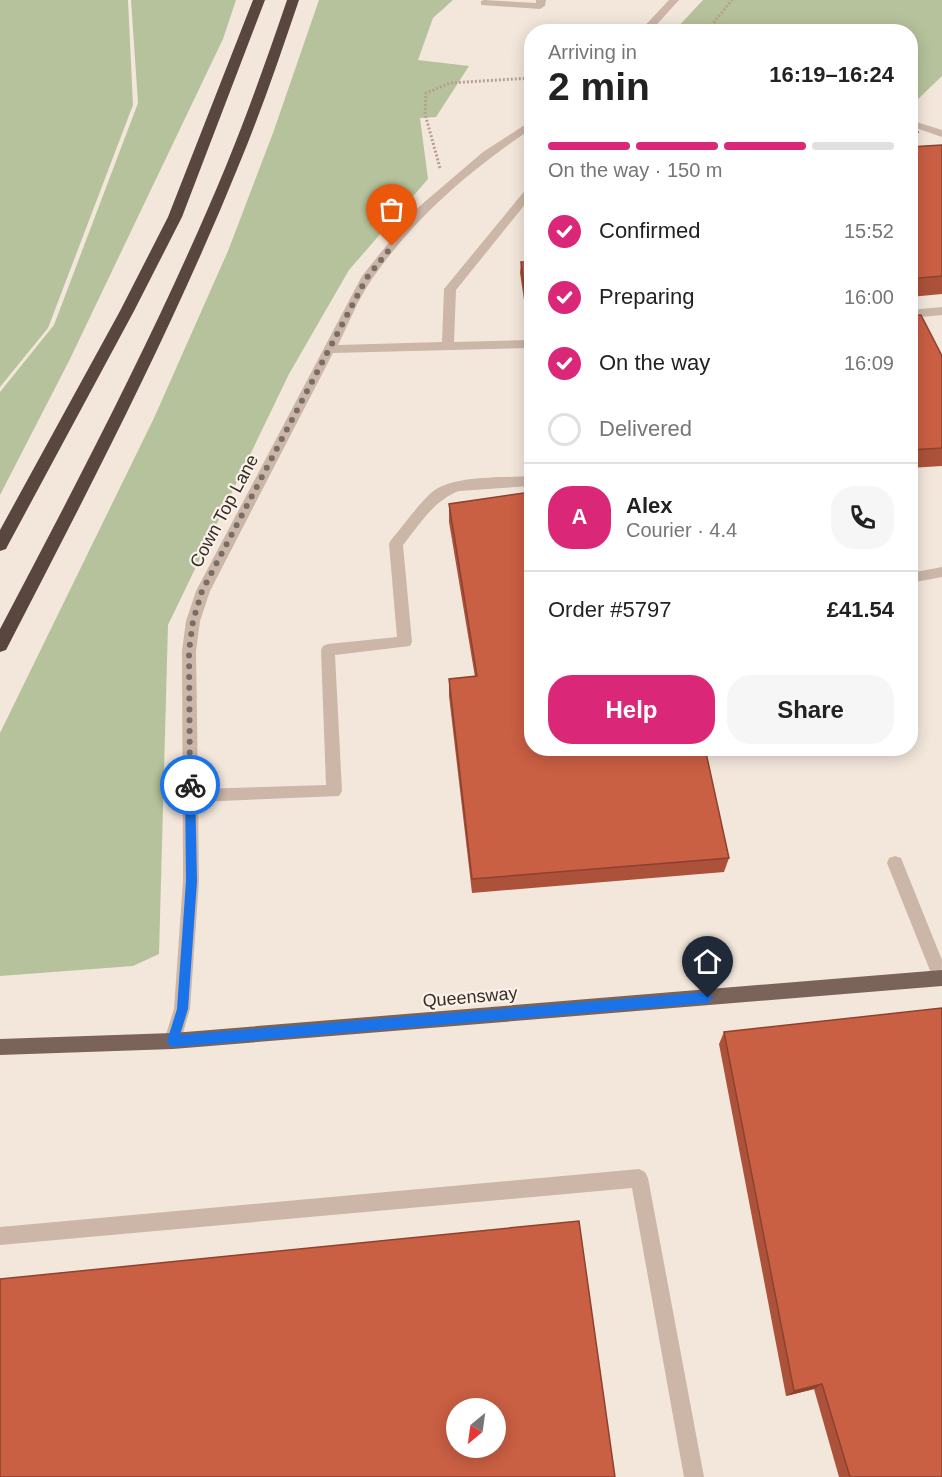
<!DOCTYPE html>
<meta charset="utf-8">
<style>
body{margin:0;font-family:Helvetica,sans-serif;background:#f6f6f6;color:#222;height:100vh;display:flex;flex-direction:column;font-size:22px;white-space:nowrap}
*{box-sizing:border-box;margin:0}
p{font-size:20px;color:#767676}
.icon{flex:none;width:33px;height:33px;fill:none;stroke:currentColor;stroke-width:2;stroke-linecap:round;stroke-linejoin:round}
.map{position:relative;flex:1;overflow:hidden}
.side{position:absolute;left:524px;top:24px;width:394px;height:732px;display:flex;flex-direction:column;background:#fff;border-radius:24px;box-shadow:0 3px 15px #0003}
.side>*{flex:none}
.needle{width:39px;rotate:209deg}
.fabs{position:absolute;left:446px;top:1398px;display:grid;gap:12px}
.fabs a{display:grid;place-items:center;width:60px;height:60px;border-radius:50%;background:#fff;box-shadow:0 3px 15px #0003;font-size:30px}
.pin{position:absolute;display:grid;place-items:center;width:51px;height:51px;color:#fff;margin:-62px -26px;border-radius:50% 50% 50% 0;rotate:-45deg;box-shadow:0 0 6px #0007}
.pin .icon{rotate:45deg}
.courier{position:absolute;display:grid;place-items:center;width:60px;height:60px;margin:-30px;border:4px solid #1a73e8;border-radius:50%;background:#fff;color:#222;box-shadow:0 2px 8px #0007}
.headline em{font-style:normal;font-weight:600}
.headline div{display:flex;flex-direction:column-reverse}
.headline{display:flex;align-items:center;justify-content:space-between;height:102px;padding:0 24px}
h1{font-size:39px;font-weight:600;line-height:45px}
.bar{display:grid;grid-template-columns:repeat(4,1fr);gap:9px 6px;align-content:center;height:72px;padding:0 24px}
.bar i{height:8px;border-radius:4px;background:#e0e0e0}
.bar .selected{background:#db2777}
.bar p{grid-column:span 4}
.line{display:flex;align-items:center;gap:15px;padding:0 24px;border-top:2px solid #e0e0e0}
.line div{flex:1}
.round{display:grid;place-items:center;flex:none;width:63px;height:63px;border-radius:24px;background:#f6f6f6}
ol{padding:0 24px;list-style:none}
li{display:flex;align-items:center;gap:18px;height:66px}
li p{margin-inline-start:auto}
li .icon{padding:6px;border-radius:50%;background:#db2777;color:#fff;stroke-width:4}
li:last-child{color:#767676}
li i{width:33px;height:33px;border:3px solid #e0e0e0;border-radius:50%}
.cta{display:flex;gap:12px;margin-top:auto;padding:12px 24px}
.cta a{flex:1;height:69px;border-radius:24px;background:#db2777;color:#fff;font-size:24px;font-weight:600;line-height:69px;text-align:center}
.cta a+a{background:#f6f6f6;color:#222}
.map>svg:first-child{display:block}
.green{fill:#b6c29b}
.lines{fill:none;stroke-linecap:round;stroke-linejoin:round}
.path{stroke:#b7a091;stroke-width:3;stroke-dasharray:2 2;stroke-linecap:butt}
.minor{fill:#cbb6a7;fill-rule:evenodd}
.major{fill:#7a6358;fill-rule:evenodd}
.highway{fill:#59463f;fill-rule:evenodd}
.wall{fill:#ad523a}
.shaded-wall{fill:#8d422f}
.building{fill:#c95f43;stroke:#8d422f;stroke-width:1.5;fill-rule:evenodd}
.route{fill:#1a73e8}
.done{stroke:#796d67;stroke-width:6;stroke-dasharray:0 10.8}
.labels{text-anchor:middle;stroke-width:4.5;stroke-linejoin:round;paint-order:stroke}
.street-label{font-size:18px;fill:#372c28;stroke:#faf1e8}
</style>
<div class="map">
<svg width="942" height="1477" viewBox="0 0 942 1477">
<rect width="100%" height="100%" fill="#f3e7dc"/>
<path class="green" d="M0 0H128L133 105 48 328 0 387Z
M131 0H236L223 39 69 361 0 495V392L54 325 138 103Z
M319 0H453L433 18 418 60 469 66 436 117 420 118 428 179 349 270 289 374 168 625 159 954 133 966 0 976V733L154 418 228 251 273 133Z
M703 0H942V76L915 102 911 100 910 32 674 31Z"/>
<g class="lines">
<path class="path" d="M706 32 732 0
M440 168 425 114 426 93 450 83 531 78"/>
<path class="minor" d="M484 0 536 3V0H546L545 6 540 9 481 5V1Z
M669 0H679L650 32H639Z
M910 120 942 130V137L910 126Z
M531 121V129C469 171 415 217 372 279 358 299 349 323 338 345L442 342 444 289 527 188 531 187V197L456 290 454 342 531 340V348L333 353 210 591 200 621 196 651 198 789 326 785 321 650 323 646 328 644 397 637 389 544 391 540C404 525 416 507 431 493 451 475 504 478 531 476V486L459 491C434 500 419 525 403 545L412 642 410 646 335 655 342 791 339 796 198 802 199 881 190 1009 179 1047 173 1049 167 1047 164 1041 174 1009 183 881 182 651 186 621 196 591 362 276 414 211 483 152Z
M942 307V315L910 318V310Z
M942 567V577L910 583V573Z
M895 856 901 858 903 863 942 960 941 986 935 984 933 978 887 863 889 858Z
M639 1169 645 1172 648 1178 704 1477H684L632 1188 0 1245V1227Z"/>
<path class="major" d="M942 970V986L173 1049 0 1055V1039L173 1033Z"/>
<path class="highway" d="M253 0H265L182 217 134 311 8 545 6 549 0 551V530L120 311 168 217Z
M287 0H299C280 56 261 112 238 167 171 332 88 491 6 650L0 652V629C80 477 160 325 226 166 248 112 268 56 287 0Z"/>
</g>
<path class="wall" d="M910 118 918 132 914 147 942 145V294L910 297Z
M521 262H531V320H527L520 273Z
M910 316 942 356V466L910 468Z
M449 504 729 858 724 872 472 893 449 696V679L475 677 449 522Z
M724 1032 942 1477H839L814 1389 786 1396 719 1044Z"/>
<path class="shaded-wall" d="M822 1384 814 1389 786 1396 794 1391Z"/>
<path class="building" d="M910 118 918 132H910Z
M942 145V276L910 279V147Z
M521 262H531V310H527Z
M921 315 942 356V448L910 450V316Z
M531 492V748H705L729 858 472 879 449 679 477 676 449 504Z
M942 1008V1477H850L822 1384 794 1391 724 1032Z
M579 1221 615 1477H0V1279ZM456 1408H495V1448H456Z"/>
<path class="route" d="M190 781 195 785 197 881 188 1009 180 1035 708 992 713 998 708 1003 173 1047 169 1045 167 1041 177 1009 186 881 185 785Z"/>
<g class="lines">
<path class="done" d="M190 785 189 651 193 621 202 591 366 279 392 246"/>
</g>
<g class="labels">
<g class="street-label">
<text transform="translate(224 511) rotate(-62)" y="6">Cown Top Lane</text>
<text transform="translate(470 997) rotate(-5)" y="6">Queensway</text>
</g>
</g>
</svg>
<div class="fabs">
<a><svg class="needle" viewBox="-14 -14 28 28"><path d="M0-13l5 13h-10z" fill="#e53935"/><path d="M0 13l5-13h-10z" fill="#767676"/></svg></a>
</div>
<div class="pin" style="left:392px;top:246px;background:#ea580c"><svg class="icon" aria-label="bag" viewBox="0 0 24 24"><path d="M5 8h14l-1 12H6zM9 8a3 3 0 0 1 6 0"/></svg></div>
<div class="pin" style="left:708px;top:998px;background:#1f2937"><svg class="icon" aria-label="home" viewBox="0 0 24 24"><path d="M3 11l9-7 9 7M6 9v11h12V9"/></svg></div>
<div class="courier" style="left:190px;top:785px"><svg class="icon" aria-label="bike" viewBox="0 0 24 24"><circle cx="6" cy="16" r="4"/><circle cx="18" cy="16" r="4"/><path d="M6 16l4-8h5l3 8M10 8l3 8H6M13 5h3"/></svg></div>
<section class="side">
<div class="headline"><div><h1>2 min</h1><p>Arriving in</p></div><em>16:19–16:24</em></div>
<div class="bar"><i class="selected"></i><i class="selected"></i><i class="selected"></i><i></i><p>On the way · 150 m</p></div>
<ol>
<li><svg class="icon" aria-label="check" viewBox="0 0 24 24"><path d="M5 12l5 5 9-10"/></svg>Confirmed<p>15:52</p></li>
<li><svg class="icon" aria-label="check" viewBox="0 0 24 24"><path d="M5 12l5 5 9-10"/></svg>Preparing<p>16:00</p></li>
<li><svg class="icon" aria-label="check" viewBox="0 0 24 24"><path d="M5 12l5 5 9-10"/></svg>On the way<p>16:09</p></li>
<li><i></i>Delivered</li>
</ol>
<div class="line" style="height:108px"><b class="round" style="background:#db2777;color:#fff">A</b><div><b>Alex</b><p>Courier · 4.4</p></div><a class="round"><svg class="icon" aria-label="phone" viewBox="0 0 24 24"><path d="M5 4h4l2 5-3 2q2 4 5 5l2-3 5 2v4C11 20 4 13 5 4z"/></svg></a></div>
<div class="line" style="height:78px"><div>Order #5797</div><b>£41.54</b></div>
<div class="cta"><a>Help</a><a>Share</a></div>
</section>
</div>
